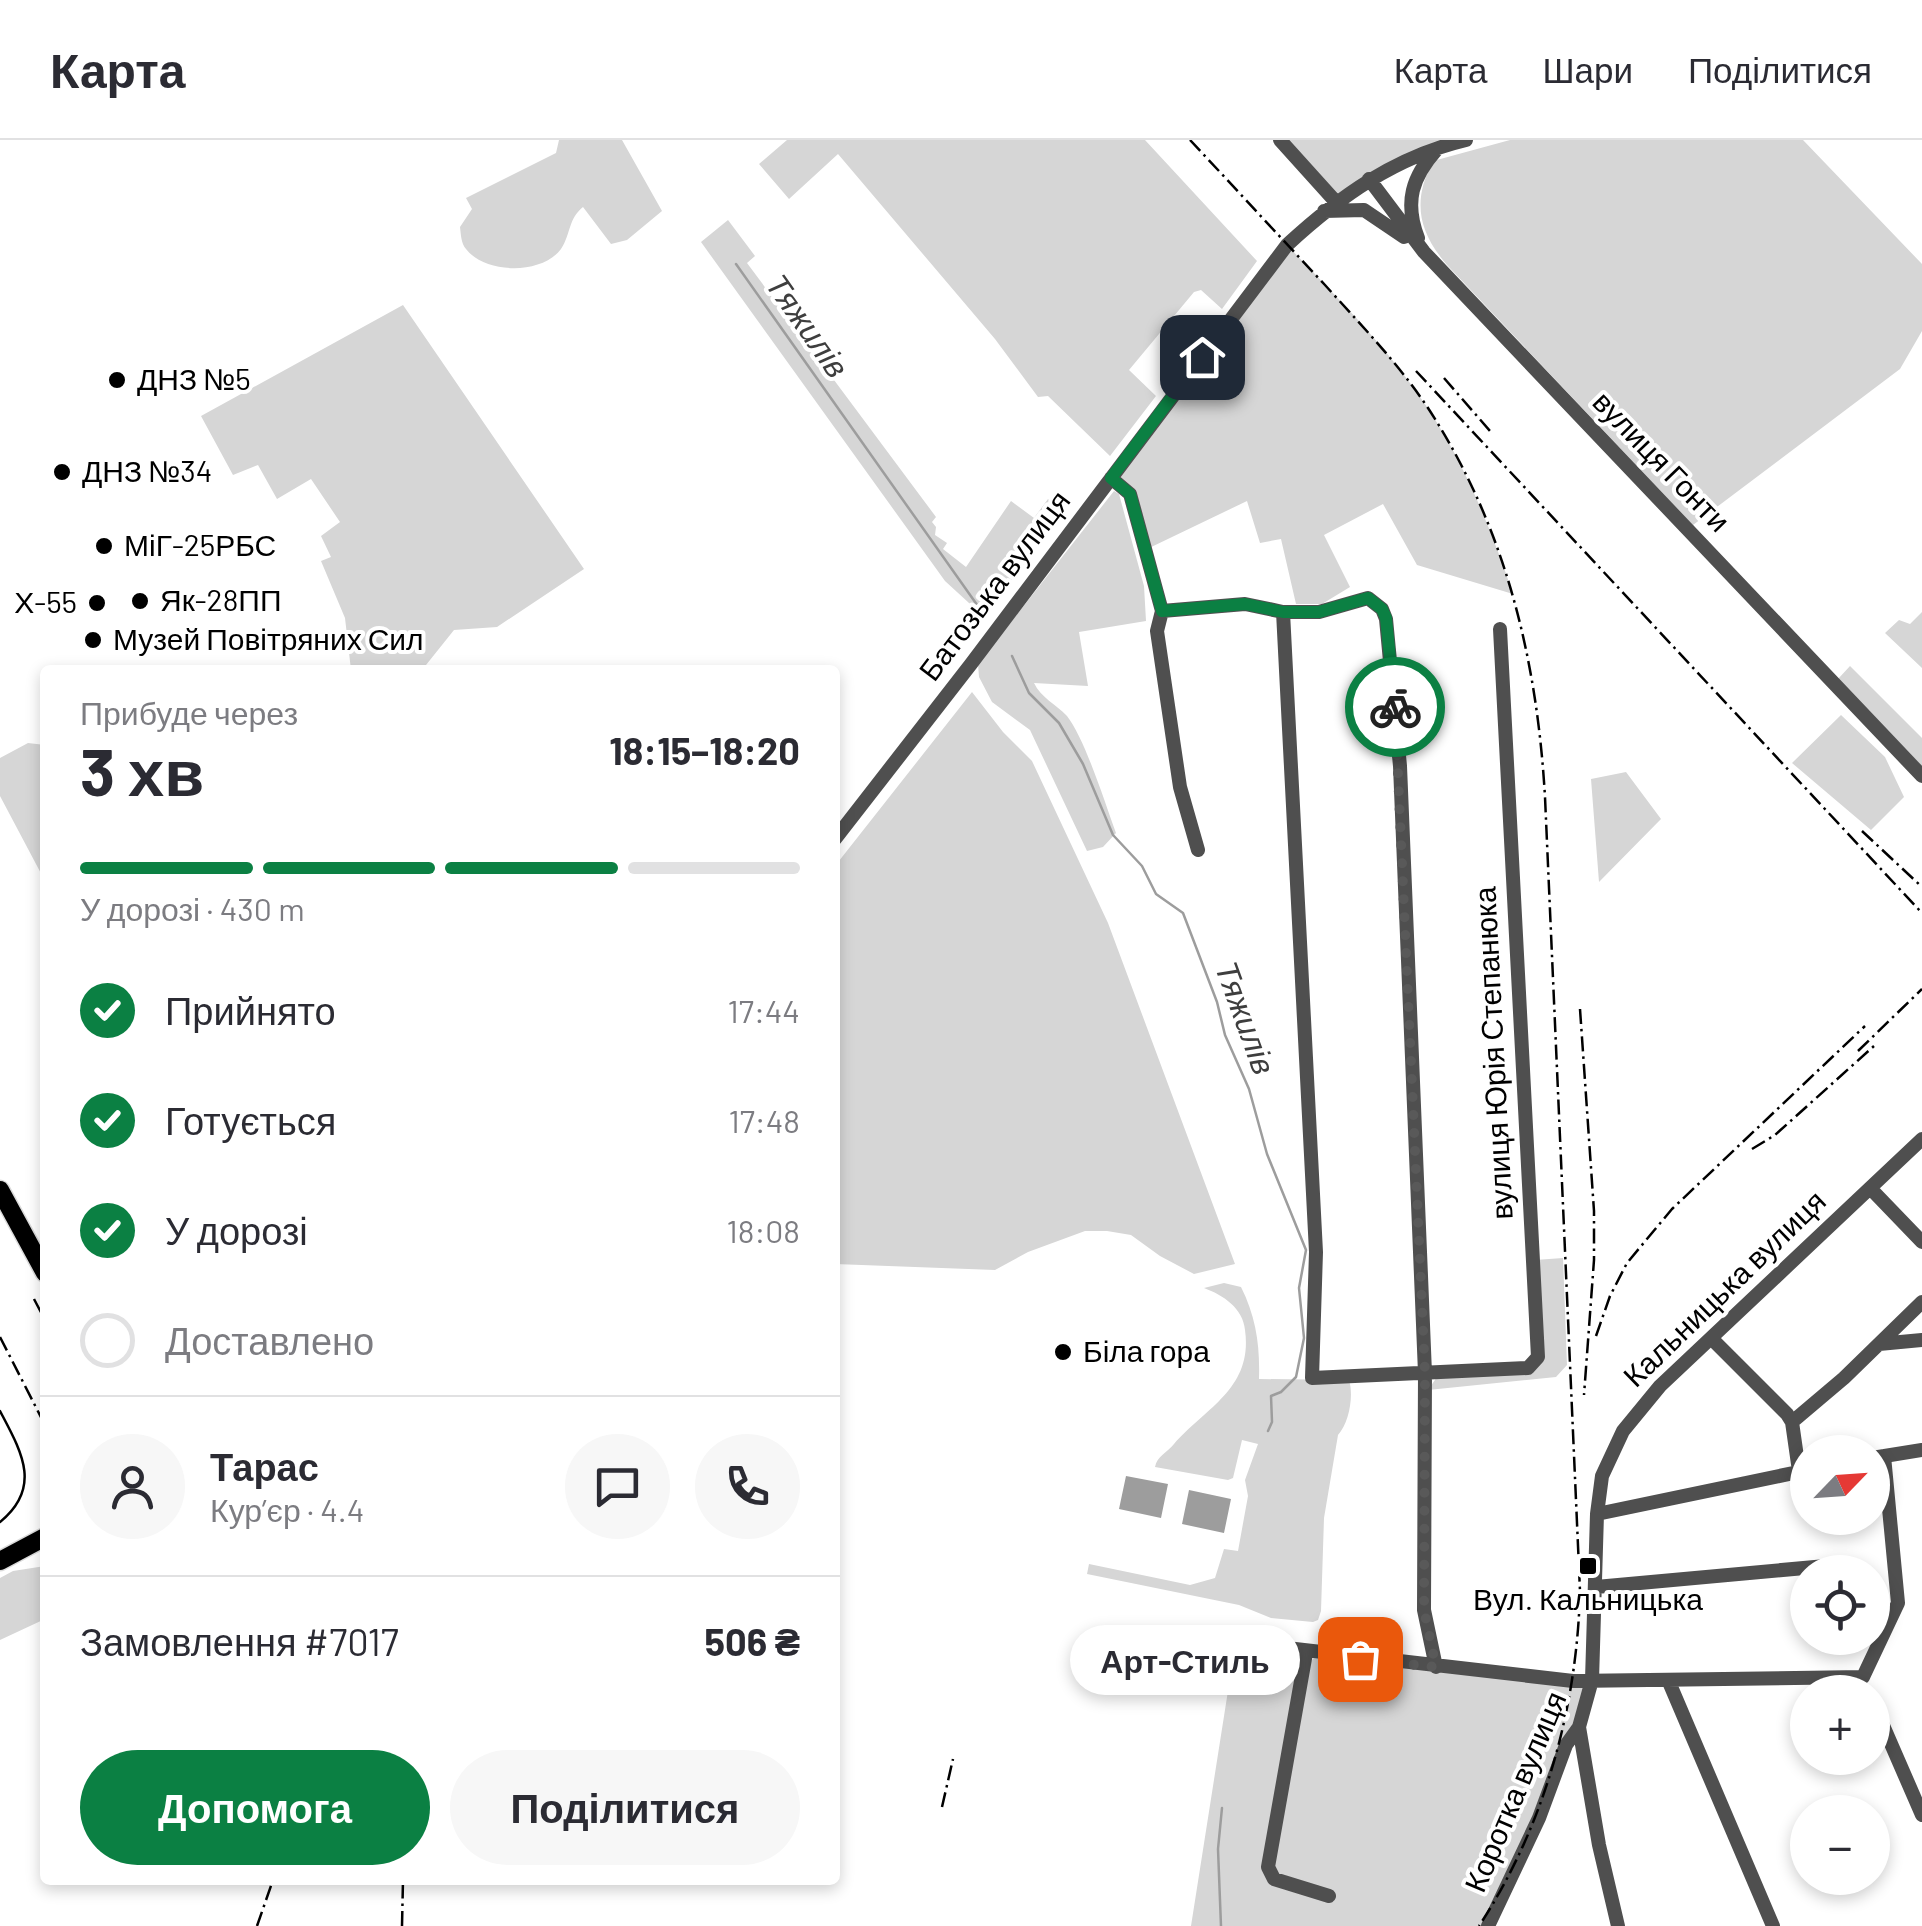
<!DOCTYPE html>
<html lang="uk">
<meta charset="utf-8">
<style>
body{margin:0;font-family:Barlow,sans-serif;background:#f7f7f7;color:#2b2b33;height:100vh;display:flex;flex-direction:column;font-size:38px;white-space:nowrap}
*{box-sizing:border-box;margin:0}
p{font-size:32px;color:#7c7c81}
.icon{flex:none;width:55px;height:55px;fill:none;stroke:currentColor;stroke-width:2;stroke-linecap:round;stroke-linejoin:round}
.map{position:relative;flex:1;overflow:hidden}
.drawer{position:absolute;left:40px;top:525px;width:800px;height:1220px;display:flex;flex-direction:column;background:#fff;border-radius:10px;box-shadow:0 5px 15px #0003}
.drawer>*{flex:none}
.needle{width:65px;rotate:65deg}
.fabs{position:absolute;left:1790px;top:1295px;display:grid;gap:20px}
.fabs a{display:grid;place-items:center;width:100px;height:100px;border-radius:50%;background:#fff;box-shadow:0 5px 15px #0003;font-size:50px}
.pin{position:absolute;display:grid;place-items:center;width:85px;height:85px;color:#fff;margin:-42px;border-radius:20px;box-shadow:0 5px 15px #0006}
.courier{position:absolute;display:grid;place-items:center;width:100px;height:100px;margin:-50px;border:8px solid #0b8043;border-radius:50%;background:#fff;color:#222;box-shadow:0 2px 12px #0007}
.bubble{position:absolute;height:70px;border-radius:35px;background:#fff;box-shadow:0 5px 15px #0003;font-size:32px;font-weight:700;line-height:70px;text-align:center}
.head em{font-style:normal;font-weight:700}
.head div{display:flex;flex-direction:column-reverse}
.head{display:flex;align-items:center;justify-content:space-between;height:170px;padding:0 40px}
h1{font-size:65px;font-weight:700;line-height:75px}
.bar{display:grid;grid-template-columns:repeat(4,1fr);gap:15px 10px;align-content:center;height:120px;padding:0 40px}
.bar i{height:12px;border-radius:8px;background:#e1e1e2}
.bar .current{background:#0b8043}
.bar p{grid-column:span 4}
.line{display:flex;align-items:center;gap:25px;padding:0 40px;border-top:2px solid #e1e1e2}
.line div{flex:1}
.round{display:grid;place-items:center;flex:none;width:105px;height:105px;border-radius:52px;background:#f7f7f7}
ol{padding:0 40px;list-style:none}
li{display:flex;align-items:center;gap:30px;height:110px}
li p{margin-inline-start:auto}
li .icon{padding:10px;border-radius:50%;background:#0b8043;color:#fff;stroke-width:4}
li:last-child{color:#7c7c81}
li i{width:55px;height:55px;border:5px solid #e1e1e2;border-radius:50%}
.action{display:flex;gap:20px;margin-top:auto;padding:20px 40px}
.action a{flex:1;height:115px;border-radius:60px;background:#0b8043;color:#fff;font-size:40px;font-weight:700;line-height:115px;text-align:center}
.action a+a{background:#f7f7f7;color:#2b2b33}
header{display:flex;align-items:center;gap:60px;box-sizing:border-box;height:140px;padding:0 50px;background:#fff;border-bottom:2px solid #e1e1e2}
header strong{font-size:48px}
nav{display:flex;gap:55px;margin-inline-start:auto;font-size:35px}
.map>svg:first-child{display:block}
.green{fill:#d6d6d6}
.water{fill:#9d9d9d}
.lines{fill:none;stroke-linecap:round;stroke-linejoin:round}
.stream{stroke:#9d9d9d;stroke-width:2.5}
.major-casing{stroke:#dbdbdb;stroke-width:21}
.minor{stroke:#4f4f4f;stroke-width:14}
.major{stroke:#000;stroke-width:18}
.tram{stroke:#000;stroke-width:2.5}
.rail{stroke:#000;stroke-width:2.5;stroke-dasharray:15 5 2.5 5;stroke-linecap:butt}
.done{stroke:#595959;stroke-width:10;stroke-dasharray:0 18}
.route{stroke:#0b8043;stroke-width:12}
.poi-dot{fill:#000;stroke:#fff;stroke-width:4}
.labels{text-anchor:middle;stroke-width:8;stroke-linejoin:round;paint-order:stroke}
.poi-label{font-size:30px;fill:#000;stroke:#fff;text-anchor:start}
.street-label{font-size:30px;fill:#000;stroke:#fff}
.water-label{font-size:32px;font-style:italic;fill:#3e3e3e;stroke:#fff}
</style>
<header>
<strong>Карта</strong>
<nav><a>Карта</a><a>Шари</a><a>Поділитися</a></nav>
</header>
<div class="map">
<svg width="1922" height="1786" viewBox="0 0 1922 1786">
<rect width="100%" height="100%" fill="#fff"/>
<path class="green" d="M559 0H622L662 71 627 100 611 104 583 67C568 79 571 94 561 109 542 135 485 134 466 109 461 103 461 95 460 87L472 69 466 58 556 13Z
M787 0H1145L1257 121 1222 169 1201 150 1194 152 1129 230 1156 256 1110 316 1048 256 1038 257 995 199 838 14 789 59 759 24Z
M1280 0H1466L1335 61Z
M1510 0H1803L1922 124V191L1900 229 1693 385 1447 125C1418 91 1412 61 1433 21Z
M728 80 755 116 747 123 936 377 932 382 936 387 935 395 947 403 943 409 966 427 1011 361 1034 378 1048 359 1064 371 1013 439 981 474 945 441 701 102Z
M1287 105C1336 156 1388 208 1427 267 1465 324 1491 389 1513 454L1417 425 1383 364 1324 395 1350 447 1322 464H1296L1281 399 1260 403 1247 361 1145 410 1130 354 1111 338Z
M403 165 584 429 497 487 454 490 422 530H351L345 478 321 421 331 417 321 396 340 382 311 339 277 359 258 325 233 335 201 276Z
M1114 351 1119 354 1144 446 1146 481 1079 492 1088 546 1034 543C1041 558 1056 564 1067 576 1085 599 1105 663 1116 693L1103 707 1087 711 1030 590 992 562 979 537 978 524Z
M1922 472V528L1885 493 1899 480 1910 484Z
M1850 526 1922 598V626L1838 539Z
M972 552 1003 592 1032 621 1108 783 1235 1124 1194 1134 1160 1116 1131 1095 1107 1091H1085L1028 1112 995 1130 835 1124V726Z
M1841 575 1885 617 1904 657 1871 690 1792 623Z
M28 603 45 605V741L0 656V618Z
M1626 632 1661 679 1599 742 1591 639Z
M1563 1118 1567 1225 1556 1237 1428 1250 1437 1237 1528 1230 1540 1218 1535 1120Z
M1224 1143 1241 1147C1256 1177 1260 1205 1259 1239L1349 1240C1354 1256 1349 1283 1338 1295L1324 1378 1321 1471 1318 1480 1313 1482 1271 1478 1239 1465 1087 1434 1089 1424 1190 1445 1215 1438 1224 1409 1238 1411 1248 1356 1245 1340 1258 1304 1242 1300 1233 1338 1228 1340 1155 1327C1157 1316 1167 1313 1174 1304 1207 1267 1253 1248 1245 1190 1243 1168 1223 1155 1204 1148Z
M45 1426V1479L0 1500V1438L13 1431Z
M1317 1514 1592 1540 1488 1786H1191L1233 1519 1303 1531Z"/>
<path class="water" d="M1126 1336 1168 1344 1161 1378 1119 1369Z
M1189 1350 1231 1359 1224 1393 1182 1384Z"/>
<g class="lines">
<path class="stream" d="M736 124 980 469
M1012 516 1029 553 1059 583 1083 624 1113 695 1142 726 1156 754 1183 773 1217 862 1225 895 1249 949 1267 1014 1306 1110 1299 1148 1304 1198 1296 1237 1281 1252 1271 1256 1272 1282 1268 1291
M1221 1786 1218 1709 1222 1668"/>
<g class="major-casing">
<path id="major" d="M0 1050 45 1133
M0 1421 45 1397"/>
</g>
<path class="minor" d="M1280 0 1335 61
M1369 39 1424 112 1922 636
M1324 71 1364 70 1404 97
M1418 98C1404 62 1412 37 1437 9
M1111 338 1130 354 1162 471 1157 491 1180 647 1198 710
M1162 471 1245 464 1283 472H1319L1368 458 1382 469 1386 479 1400 626 1425 1233 1424 1470 1436 1527
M1283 472 1316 1112 1312 1238 1528 1228 1538 1217 1500 489
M835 699 971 524 1287 105C1340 56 1395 17 1466 0
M1870 1048 1922 1102
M1711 1198 1787 1274 1792 1282 1799 1331
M1879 1204 1922 1200
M1792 1282 1844 1238 1922 1162
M1872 1318 1922 1310
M1597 1374 1808 1330
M1596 1447 1848 1424
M1261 1505 1573 1541 1863 1537
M1306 1513 1268 1727 1274 1739 1329 1756
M1863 1537 1898 1463 1884 1316
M1669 1542 1773 1786
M1872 1560 1922 1675
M1579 1587 1599 1705 1618 1786
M1488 1786 1539 1678 1566 1605 1579 1587 1592 1540 1597 1374 1602 1336 1623 1291 1660 1246 1922 999"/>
<use href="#major" class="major"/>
<path class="tram" d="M0 1271C21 1311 43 1347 0 1382"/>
<path class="rail" d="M1190 0C1235 48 1280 97 1325 145 1361 185 1398 223 1428 268 1505 386 1537 518 1545 657L1580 1451C1577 1569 1544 1687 1479 1786
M1416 231 1922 773
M1444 238 1490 291
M1862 691 1922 747
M1580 869 1594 1071V1120L1584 1255
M1858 911 1922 849
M1752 1009 1775 995 1874 906
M34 1159 45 1180
M1596 1196 1610 1156 1627 1123 1672 1069 1865 886
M0 1197 45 1285
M942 1667 953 1619
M257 1786 273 1740
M402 1786 403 1740"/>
</g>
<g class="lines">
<path class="done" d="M1360 1519 1436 1527 1424 1470 1425 1233 1395 567"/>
<path class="route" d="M1202 217 1111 338 1130 354 1162 471 1245 464 1283 472H1319L1368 458 1382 469 1386 478 1395 567"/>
</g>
<g class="poi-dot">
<circle cx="117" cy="240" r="10"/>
<circle cx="62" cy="332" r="10"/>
<circle cx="104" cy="406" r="10"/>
<circle cx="140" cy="461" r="10"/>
<circle cx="97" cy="463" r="10"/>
<circle cx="93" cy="500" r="10"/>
<circle cx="1063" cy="1212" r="10"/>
<rect x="1578" y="1416" width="20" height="20" rx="5"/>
</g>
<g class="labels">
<g class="poi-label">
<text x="137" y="250">ДНЗ №5</text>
<text x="82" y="342">ДНЗ №34</text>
<text x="124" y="416">МіГ-25РБС</text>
<text x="160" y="471">Як-28ПП</text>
<text x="77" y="473" text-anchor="end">Х-55</text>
<text x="113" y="510">Музей Повітряних Сил</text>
<text x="1083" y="1222">Біла гора</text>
<text x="1588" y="1470" text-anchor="middle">Вул. Кальницька</text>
</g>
<g class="street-label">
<text transform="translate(1661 322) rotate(46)" y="10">вулиця Гонти</text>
<text transform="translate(995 446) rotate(-53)" y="10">Батозька вулиця</text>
<text transform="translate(1494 913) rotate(-93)" y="10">вулиця Юрія Степанюка</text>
<text transform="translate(1725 1149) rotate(-44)" y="10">Кальницька вулиця</text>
<text transform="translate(1516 1652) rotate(-67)" y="10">Коротка вулиця</text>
</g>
<g class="water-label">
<text transform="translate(807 186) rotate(55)" y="11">Тяжилів</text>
<text transform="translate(1245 878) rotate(70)" y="11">Тяжилів</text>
</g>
</g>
</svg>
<div class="fabs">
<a><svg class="needle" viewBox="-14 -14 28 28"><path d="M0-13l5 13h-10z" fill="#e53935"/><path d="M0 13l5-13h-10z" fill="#7c7c81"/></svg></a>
<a><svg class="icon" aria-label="locate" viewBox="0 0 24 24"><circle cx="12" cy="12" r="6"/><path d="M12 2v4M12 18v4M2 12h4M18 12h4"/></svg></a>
<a>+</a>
<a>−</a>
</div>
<div class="pin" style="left:1360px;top:1519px;background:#ea580c"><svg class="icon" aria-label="bag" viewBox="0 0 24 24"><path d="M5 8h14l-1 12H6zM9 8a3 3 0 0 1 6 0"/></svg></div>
<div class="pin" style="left:1202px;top:217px;background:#1f2937"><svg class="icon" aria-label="home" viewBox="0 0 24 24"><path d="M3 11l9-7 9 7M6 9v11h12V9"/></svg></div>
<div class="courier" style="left:1395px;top:567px"><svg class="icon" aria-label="bike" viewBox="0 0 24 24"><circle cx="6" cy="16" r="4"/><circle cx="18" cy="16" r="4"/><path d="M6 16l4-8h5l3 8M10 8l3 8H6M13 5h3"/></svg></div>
<div class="bubble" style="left:1070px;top:1485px;width:230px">Арт-Стиль</div>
<section class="drawer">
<div class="head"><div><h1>3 хв</h1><p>Прибуде через</p></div><em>18:15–18:20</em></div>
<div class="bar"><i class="current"></i><i class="current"></i><i class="current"></i><i></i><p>У дорозі · 430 m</p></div>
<ol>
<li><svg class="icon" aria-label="check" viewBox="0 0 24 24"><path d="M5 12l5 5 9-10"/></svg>Прийнято<p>17:44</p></li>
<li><svg class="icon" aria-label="check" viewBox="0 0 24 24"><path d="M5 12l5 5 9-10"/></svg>Готується<p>17:48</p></li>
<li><svg class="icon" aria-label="check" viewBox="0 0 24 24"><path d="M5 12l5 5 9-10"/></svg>У дорозі<p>18:08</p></li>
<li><i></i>Доставлено</li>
</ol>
<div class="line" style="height:180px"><a class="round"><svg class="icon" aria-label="person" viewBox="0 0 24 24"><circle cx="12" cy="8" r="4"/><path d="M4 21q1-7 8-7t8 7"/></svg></a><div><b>Тарас</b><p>Кур’єр · 4.4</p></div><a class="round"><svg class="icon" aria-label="chat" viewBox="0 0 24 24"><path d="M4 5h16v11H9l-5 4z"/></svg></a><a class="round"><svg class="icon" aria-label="phone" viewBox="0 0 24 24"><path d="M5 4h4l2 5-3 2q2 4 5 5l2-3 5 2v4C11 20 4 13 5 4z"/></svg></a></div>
<div class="line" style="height:130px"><div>Замовлення #7017</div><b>506 ₴</b></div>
<div class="action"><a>Допомога</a><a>Поділитися</a></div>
</section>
</div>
